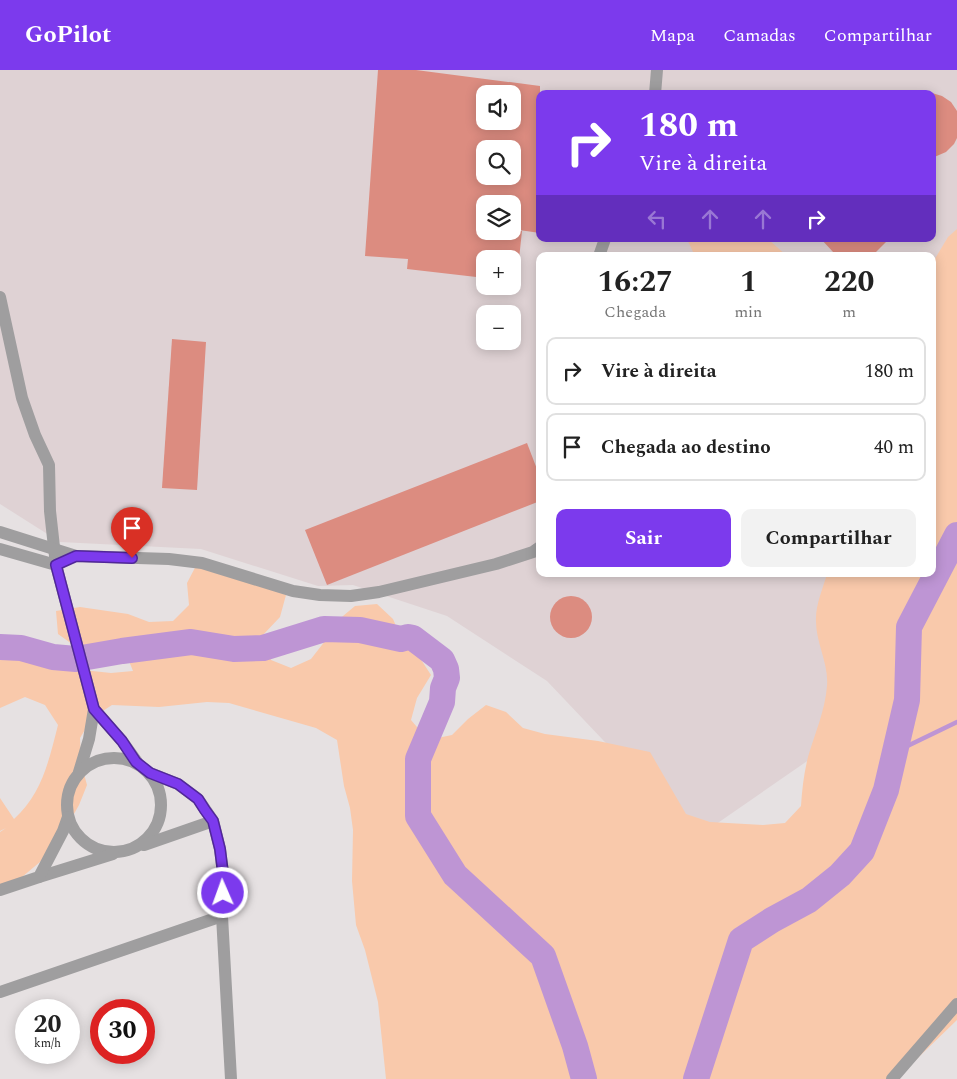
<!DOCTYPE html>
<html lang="pt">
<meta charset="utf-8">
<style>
:root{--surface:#fff;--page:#f2f2f2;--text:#222;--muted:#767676;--line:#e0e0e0;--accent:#7c3aed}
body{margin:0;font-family:Spectral,serif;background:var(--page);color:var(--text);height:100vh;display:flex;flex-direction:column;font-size:19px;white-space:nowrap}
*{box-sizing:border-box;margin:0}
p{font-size:16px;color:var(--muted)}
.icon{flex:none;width:28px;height:28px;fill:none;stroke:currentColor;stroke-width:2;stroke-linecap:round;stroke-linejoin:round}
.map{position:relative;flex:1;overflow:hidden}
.panel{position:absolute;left:536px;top:182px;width:400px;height:325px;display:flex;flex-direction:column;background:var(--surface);border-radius:10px;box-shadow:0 2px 12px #0003}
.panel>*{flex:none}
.banner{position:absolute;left:536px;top:20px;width:400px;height:152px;border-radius:10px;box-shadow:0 2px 12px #0003;background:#7c3aed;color:#fff;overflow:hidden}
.controls{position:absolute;left:476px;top:15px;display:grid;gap:10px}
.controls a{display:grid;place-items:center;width:45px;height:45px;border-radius:10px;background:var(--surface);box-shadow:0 2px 12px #0003;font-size:25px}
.speed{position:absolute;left:15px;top:929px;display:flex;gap:10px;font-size:25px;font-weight:700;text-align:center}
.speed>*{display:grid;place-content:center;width:65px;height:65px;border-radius:50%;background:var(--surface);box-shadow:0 2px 12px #0003;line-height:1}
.speed small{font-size:12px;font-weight:400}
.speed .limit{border:8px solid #d22;background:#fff;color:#111}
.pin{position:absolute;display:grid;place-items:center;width:42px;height:42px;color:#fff;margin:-51px -21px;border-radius:50% 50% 50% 0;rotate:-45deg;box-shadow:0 0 5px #0007}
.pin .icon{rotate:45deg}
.me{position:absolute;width:55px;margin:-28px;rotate:358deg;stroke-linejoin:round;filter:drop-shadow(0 0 4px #0008)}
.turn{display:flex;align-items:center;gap:18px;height:105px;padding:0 20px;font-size:22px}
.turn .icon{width:65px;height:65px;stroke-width:2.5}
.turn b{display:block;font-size:35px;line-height:42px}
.lanes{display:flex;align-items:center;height:48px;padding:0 20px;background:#0003;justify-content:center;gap:25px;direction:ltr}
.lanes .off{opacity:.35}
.eta{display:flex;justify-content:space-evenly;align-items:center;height:85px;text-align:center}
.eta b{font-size:30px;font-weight:700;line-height:35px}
.button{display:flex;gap:10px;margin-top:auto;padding:10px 20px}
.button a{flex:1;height:58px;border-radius:10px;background:var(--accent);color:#fff;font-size:20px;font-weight:700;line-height:58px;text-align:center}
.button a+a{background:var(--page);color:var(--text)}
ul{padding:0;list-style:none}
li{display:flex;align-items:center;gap:15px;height:68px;margin:0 10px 8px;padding:0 10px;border:2px solid var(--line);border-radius:10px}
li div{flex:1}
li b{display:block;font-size:19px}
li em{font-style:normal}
header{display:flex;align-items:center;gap:30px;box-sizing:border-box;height:70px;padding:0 25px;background:var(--accent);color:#fff}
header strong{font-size:24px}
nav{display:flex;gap:28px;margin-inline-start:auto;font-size:18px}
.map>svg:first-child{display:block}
</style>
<header>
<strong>GoPilot</strong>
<nav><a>Mapa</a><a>Camadas</a><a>Compartilhar</a></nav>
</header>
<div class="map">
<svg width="957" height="1009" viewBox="0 0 957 1009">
<rect width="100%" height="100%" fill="#e6e1e2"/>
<!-- built -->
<path fill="#dfd2d4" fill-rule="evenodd" d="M0,0H957V167L933,219L932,186H540V504H855L865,651L696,768L547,611L447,546L353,515L318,516L201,479L60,472L0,434ZM485,24H512V51H485ZM540,24H932V169H540ZM485,79H512V106H485ZM485,134H512V161H485ZM485,189H512V216H485ZM485,244H512V271H485Z"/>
<!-- green -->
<g fill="#f9c9ab">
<path d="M957,159V950L896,1009H386L378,932L365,880L356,855L352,811L353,760L350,738L344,716L337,670L316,658L229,633L207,632L159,637L112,635L92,648L80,668L81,693L87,715L79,735L56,776L40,792L22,807L0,815V762L6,758L0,761V728L14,749C42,724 49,690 58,655L45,635L25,627L0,638V580L45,590L65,598L111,603L133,601L125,581L79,579L58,564L56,541L80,537L128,544L149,552L173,551L189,535L187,513L198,492L286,525L280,547L262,566L271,590L291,598L311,589L325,571L337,551L355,536L377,534L393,549L402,570L418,585L431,605L417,628L411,650L428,670L452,665L468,649L486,635L506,642L523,658L545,664L598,671L650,682L686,744L710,752L763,755L785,753L801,736C802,719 804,703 808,687C815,663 825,641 827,616C829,593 815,572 816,548C816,534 823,518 827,504H932L933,192L948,167Z"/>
<path d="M687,169H768L787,186H692L694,184Z"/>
</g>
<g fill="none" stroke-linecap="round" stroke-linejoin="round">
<!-- stream -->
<path stroke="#be95d4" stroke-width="4.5" d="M895,682L957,652"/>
<!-- river -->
<g stroke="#be95d4" stroke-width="26">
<path d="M0,577L21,578L53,587L76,589L122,581L191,572L234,579L263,578L324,559L360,560L401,569L408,567L413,568L442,590L446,599L447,608L443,618L442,632L418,689V746L455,805L543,886L575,976L584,1009"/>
<path d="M696,1009L741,870L772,850L809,830L840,805L862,781L886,720L907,630L909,557L957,465"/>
</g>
</g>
<!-- building -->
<g fill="#dc8c80" fill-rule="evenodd">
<path d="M378,0H416L540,16V163L512,159V134H485V161H522L519,189H485V208L407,199L408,189L365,186ZM485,24H512V51H485ZM485,79H512V106H485Z"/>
<path d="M932,23L942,26L951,32L957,41V68L954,74L946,82L932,88Z"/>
<path d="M821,169H889L874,184L869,186H840L834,183Z"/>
<path d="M172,269L206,272L197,420L162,418Z"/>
<path d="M527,373L540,407V431L327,515L305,460Z"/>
<circle cx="571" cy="547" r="21"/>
</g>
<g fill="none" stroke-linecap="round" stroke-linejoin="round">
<!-- minor -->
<g stroke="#9f9e9f" stroke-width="12">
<path d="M655,24L657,0"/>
<path d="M599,186L605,169"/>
<path d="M0,227L22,328L35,365L49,395L50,441L56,495L94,639L89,669L79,702"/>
<path d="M0,462L76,486L169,489L202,493L293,521L320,525L351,526L379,522L496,494L533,482L540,477"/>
<path d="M0,479L56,495L62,492"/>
<path d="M94,639L122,671L137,692"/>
<circle cx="114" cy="735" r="47"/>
<path d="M150,703L178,714L198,729L213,751L220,779L223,803L222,846L231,1009"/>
<path d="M144,775L213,751"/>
<path d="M39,807L113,784"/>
<path d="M0,820L39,807L63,761L68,747"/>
<path d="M0,922L222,846"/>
<path d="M892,1009L957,934"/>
</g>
</g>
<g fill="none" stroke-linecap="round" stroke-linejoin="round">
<!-- route casing -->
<g stroke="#51269a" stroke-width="12">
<path id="route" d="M132,488L76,486L56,495L94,639L122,671L136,692L150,703L178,714L198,729L205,740L213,751L220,779L223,803V823"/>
</g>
<!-- route -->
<use href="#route" stroke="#7c3aed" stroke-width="9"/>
</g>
</svg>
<div class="controls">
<a><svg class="icon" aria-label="sound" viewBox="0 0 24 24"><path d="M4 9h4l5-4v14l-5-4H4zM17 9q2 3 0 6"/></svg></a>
<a><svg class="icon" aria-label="search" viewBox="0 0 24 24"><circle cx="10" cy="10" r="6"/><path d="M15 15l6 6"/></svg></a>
<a><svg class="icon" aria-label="layers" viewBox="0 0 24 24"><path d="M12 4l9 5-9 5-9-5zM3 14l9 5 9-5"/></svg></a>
<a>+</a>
<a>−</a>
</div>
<div class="speed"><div>20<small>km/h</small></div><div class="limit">30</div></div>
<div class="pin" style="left:132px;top:488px;background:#d93025"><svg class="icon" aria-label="arrive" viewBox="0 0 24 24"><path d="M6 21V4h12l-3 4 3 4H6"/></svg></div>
<svg class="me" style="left:223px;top:823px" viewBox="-20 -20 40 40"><circle r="17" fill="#7c3aed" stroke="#fff" stroke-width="3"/><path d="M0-11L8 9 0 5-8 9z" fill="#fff"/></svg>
<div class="banner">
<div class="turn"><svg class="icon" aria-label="right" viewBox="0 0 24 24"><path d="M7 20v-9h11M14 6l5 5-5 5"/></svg><div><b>180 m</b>Vire à direita</div></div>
<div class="lanes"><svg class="icon off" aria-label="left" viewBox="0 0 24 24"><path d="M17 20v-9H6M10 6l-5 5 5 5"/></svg><svg class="icon off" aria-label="ahead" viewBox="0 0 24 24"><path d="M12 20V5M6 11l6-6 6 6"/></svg><svg class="icon off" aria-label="ahead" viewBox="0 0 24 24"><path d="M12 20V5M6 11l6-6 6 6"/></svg><svg class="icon" aria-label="right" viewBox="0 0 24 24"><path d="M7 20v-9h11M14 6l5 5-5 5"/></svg></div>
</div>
<section class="panel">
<div class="eta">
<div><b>16:27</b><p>Chegada</p></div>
<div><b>1</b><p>min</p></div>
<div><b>220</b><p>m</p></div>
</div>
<ul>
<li><svg class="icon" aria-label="right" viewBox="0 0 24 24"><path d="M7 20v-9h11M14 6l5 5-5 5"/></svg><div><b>Vire à direita</b></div><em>180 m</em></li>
<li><svg class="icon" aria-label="arrive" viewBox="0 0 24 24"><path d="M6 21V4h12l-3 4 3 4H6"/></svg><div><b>Chegada ao destino</b></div><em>40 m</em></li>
</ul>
<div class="button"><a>Sair</a><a>Compartilhar</a></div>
</section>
</div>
